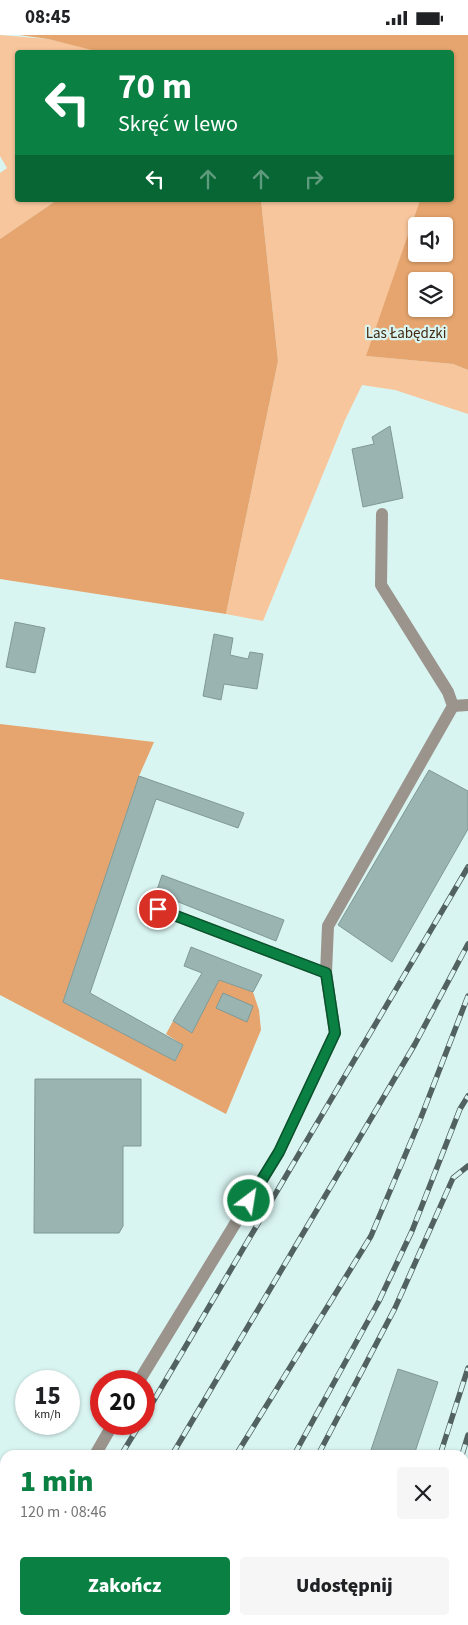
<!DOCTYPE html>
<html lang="pl">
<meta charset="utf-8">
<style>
:root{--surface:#fff;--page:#f6f6f6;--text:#202124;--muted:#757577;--accent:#0b8043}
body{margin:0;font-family:"Source Sans 3",sans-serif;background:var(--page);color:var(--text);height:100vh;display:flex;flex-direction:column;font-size:19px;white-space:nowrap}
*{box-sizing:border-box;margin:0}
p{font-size:16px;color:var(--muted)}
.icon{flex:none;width:28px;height:28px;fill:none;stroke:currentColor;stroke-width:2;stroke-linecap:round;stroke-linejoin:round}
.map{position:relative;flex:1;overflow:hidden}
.drawer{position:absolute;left:0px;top:1415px;width:469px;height:175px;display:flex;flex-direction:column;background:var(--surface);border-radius:15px 15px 0 0;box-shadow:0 1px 4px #0004}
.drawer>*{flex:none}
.top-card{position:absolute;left:15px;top:15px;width:439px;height:152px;border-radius:5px;box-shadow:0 1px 4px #0004;background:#0b8043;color:#fff;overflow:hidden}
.buttons{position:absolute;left:408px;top:182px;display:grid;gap:10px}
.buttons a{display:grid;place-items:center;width:45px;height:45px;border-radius:5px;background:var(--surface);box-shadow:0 1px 4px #0004;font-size:25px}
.speed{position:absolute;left:15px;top:1335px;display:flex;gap:10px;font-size:25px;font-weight:700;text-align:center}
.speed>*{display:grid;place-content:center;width:65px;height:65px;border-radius:50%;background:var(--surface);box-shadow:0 1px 4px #0004;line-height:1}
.speed small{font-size:12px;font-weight:400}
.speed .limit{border:8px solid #d22;background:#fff;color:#111}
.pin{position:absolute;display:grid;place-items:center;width:42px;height:42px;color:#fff;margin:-21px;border:2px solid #fff;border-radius:50%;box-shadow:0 1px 5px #0007}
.me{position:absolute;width:55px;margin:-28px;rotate:31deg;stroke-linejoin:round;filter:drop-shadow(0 0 4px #0008)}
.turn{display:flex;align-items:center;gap:18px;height:105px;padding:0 20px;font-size:22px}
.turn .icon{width:65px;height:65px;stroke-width:2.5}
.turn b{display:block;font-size:35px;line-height:42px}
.lanes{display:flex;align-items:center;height:48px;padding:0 20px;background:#0003;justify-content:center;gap:25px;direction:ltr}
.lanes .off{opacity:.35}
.round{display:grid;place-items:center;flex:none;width:52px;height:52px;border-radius:5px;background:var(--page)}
.headline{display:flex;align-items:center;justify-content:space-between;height:85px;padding:0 20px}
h1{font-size:30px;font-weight:800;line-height:38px;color:var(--accent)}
.cta{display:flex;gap:10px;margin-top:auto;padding:10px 20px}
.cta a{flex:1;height:58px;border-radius:5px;background:var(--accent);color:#fff;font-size:20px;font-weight:800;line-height:58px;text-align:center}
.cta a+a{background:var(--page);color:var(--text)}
.status{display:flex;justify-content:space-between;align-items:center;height:35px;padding:0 25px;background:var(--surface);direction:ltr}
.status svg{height:14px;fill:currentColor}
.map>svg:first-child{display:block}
</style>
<div class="status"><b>08:45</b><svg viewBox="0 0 49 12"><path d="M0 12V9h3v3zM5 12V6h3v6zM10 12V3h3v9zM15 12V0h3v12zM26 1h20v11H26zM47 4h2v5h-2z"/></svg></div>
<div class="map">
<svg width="468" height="1590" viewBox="0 0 468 1590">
<rect width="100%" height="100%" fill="#d9f5f2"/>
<!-- green -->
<g fill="#f8c69c">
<path d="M0,0L48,4L104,17L18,18V165H57L0,204V138L7,133L0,121Z"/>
<path d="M261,165H420L367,321L453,329L468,335V379L395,355L362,350L345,385L263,586L226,579L278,326Z"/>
</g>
<!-- forest -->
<g fill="#e6a56e" fill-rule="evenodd">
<path d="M19,0H468V335L453,329L366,321L420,165H451V18H104L48,4ZM416,191H444V219H416ZM416,246H444V274H416Z"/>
<path d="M57,165H261L278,326L226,579L0,544V204Z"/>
<path d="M0,689L154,707L139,741L63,967L175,1026L183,1010L166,999L173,986L192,998L219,945L253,957L259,975L261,995L226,1079L0,960Z"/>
</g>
<!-- building -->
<g fill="#9ab4b1" stroke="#7f9996">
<path d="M390,391L403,463L363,472L352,414L374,409L372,402Z"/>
<path d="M15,587L45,593L35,638L6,632Z"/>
<path d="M214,599L233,603L230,620L248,624L250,617L263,619L257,654L224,649L221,665L203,661Z"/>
<path d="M429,735L468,756V794L392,927L338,890Z"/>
<path d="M139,741L244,778L238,793L156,764L90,958L183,1010L175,1026L63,967Z"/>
<path d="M162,840L284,885L276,906L156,858Z"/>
<path d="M191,912L262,940L253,957L219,945L192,998L173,986L202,938L184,931Z"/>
<path d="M223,958L253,971L247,987L216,973Z"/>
<path d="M35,1044H141V1111H123V1191L119,1198H34Z"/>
<path d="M398,1334L438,1347L414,1420H377L370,1418Z"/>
</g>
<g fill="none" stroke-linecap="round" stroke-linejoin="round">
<!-- minor -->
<g stroke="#9b948d" stroke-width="12">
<path d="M453,671L468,670"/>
<path d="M158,874L326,938"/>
<path d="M139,1346L279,1117L335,998L326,938L328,891L453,671L448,657L381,550L382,479"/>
<path d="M95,1420L113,1389"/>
<path d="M0,1581L5,1572"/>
<path d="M326,1585L336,1590"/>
<path d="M293,1590L303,1585"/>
</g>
<!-- rail casing -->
<g stroke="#526261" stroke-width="5.5">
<g id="rail">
<path d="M144,1382L468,832"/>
<path d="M121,1420L140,1389"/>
<path d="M172,1420L415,1009L468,909"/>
<path d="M236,1420L371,1201L420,1085L468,961"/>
<path d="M294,1420L379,1266L412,1196L460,1074L468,1061"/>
<path d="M318,1420L395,1273L453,1143L468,1131"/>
<path d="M440,1420L468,1333"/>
<path d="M462,1420L468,1400"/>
<path d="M464,1503L468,1489"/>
<path d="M71,1590L74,1585"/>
<path d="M189,1590L193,1585"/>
<path d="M213,1590L217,1585"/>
<path d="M384,1590L386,1585"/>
<path d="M407,1590L408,1585"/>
<path d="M438,1590L440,1585"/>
</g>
</g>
<!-- rail -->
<use href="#rail" stroke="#d9f5f2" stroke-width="4" stroke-dasharray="11" stroke-linecap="butt"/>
</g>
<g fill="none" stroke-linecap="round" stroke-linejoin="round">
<!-- route casing -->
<g stroke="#07532c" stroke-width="12">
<path id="route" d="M158,874L326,938L335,998L279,1117L249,1166"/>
</g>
<!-- route -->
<use href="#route" stroke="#0b8043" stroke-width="9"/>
</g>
<g text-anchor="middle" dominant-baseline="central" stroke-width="4.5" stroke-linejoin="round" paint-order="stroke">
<!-- park labels -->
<g font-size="15" fill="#442a12" stroke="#d9f5f2">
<text x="406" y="298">Las Łabędzki</text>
</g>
</g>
</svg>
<div class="buttons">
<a><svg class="icon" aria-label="sound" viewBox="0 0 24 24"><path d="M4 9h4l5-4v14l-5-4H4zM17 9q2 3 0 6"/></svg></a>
<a><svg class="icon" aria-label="layers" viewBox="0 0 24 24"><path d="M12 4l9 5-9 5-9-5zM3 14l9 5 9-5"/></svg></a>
</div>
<div class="speed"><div>15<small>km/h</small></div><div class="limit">20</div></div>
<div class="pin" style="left:158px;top:874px;background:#d93025"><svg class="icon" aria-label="arrive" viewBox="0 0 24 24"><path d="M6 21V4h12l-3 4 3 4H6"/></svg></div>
<svg class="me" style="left:249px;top:1166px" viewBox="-20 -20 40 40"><circle r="17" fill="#0b8043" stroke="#fff" stroke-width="3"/><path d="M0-11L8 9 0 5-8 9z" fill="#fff"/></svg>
<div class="top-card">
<div class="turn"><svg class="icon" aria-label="left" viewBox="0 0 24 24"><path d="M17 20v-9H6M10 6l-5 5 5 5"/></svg><div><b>70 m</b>Skręć w lewo</div></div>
<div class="lanes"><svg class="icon" aria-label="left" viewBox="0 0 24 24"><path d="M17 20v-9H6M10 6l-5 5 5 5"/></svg><svg class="icon off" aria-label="ahead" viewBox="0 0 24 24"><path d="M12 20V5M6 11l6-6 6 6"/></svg><svg class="icon off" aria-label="ahead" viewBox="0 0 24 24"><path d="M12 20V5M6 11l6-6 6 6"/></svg><svg class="icon off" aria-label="right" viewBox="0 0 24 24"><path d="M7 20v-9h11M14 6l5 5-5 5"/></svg></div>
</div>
<section class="drawer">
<div class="headline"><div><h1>1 min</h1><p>120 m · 08:46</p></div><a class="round"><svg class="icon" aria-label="close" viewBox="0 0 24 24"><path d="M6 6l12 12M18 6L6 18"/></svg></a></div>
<div class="cta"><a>Zakończ</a><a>Udostępnij</a></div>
</section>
</div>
